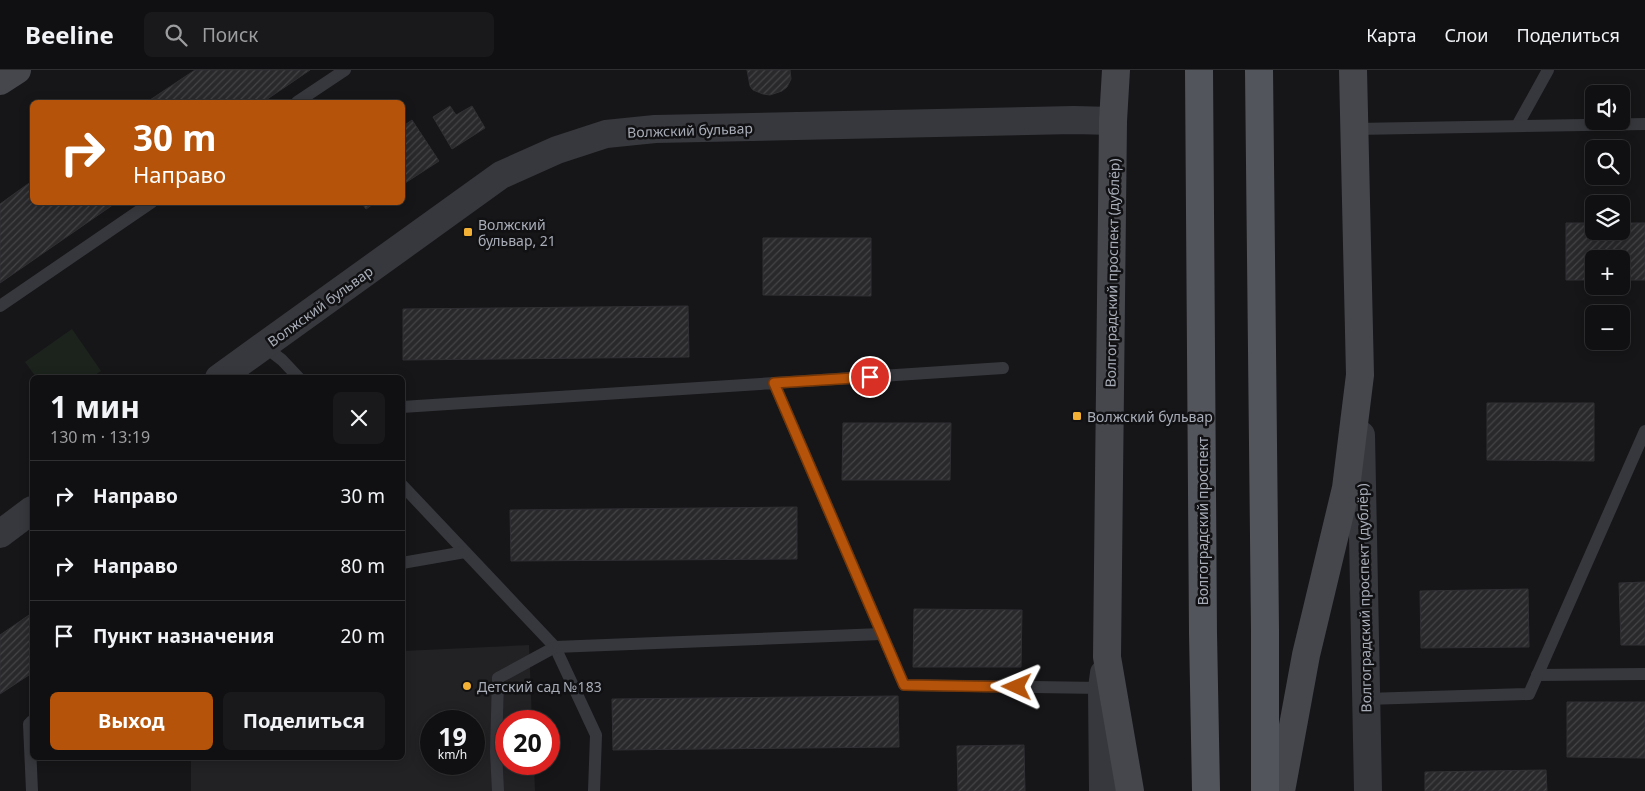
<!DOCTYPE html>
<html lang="ru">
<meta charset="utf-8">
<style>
:root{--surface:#101012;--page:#19191b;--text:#f1f3f6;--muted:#9c9d9f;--line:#303032;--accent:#b45309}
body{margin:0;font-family:"Noto Sans",sans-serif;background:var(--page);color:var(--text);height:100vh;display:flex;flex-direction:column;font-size:19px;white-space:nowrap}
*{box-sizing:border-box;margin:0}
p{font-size:16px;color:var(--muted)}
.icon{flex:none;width:28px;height:28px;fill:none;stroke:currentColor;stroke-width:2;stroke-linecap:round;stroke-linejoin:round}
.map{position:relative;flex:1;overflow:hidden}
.drawer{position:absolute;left:30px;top:305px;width:375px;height:385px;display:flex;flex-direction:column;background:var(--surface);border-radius:8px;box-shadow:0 2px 12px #0003,0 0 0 1px var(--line)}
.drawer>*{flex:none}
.hud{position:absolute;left:30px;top:30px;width:375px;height:105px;border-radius:8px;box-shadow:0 2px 12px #0003,0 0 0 1px var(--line);background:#b45309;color:#fff;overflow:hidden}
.buttons{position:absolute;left:1585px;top:15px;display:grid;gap:10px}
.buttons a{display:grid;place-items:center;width:45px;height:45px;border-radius:8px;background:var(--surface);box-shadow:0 2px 12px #0003,0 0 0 1px var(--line);font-size:25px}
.speed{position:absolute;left:420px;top:640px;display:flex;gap:10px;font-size:25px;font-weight:700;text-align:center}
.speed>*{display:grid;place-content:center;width:65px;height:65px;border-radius:50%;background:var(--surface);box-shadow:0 2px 12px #0003,0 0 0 1px var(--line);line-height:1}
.speed small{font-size:12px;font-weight:400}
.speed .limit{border:8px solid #d22;background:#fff;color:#111}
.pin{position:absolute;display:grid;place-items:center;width:42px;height:42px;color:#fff;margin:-21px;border:2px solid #fff;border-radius:50%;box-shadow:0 1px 5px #0007}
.me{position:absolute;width:55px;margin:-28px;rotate:271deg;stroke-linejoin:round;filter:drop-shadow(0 0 4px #0008)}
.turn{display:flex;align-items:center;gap:18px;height:105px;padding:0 20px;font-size:22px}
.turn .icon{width:65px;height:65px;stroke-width:2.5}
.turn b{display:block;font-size:35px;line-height:42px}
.round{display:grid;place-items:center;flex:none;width:52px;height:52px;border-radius:8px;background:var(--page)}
.head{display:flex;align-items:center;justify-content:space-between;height:85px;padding:0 20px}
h1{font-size:30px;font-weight:700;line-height:38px}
.primary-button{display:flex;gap:10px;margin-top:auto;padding:10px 20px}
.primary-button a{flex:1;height:58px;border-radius:8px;background:var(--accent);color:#fff;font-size:20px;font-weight:700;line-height:58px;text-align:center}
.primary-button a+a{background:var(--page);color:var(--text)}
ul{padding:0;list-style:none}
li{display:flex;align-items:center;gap:15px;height:70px;padding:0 20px;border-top:1px solid var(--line)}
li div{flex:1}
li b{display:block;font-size:19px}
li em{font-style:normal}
header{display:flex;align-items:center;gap:30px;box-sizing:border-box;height:70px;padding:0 25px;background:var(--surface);border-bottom:1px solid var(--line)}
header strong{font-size:24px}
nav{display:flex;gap:28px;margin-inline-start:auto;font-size:18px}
.search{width:350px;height:45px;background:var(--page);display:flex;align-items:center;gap:12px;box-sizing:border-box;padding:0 18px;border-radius:8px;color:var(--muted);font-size:19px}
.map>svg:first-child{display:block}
</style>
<header>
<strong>Beeline</strong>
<div class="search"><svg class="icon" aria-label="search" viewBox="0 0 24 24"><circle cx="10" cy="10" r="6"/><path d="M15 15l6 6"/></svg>Поиск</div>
<nav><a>Карта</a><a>Слои</a><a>Поделиться</a></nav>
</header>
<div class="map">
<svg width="1645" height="721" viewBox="0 0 1645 721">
<defs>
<pattern id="building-hatch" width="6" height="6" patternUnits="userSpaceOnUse" patternTransform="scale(1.25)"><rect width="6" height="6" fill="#29292c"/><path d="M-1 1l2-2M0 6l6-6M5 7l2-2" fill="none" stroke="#454548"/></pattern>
</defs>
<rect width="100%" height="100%" fill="#161618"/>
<!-- built -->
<path fill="#222225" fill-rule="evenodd" d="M529,575L532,651H506V694H534L535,721H191V688H402L403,581ZM431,651H474V694H431Z"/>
<!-- park -->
<path fill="#1c231d" d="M72,259L101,301L92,307H36L25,292Z"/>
<!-- building -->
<g fill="url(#building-hatch)" stroke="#303034">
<path d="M195,0H310L263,32H147Z"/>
<path d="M747,0H790L791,9L787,17L782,21L770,25L763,24L753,20L750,16Z"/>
<path d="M450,36L456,45L472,36L485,58L452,79L433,47Z"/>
<path d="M412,50L439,91L402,115V57Z"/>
<path d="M32,111V132H117L0,213V134Z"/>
<path d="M361,132H376L366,139Z"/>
<path d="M1566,153H1594V161H1621V153H1645V210H1621V189H1594V210H1566Z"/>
<path d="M763,168H871V226L763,225Z"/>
<path d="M688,236L689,287L403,290V239Z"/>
<path d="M1487,333H1594V391L1487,390Z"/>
<path d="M843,353H951L950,410H842Z"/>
<path d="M797,437V489L511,491L510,440Z"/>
<path d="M1645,512V575H1621L1619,513Z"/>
<path d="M1528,519L1529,577L1421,578L1420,521Z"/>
<path d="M914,539L1022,540L1021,597H913Z"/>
<path d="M32,543V603L0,624V565Z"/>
<path d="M898,626L899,677L613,680L612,629Z"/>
<path d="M1567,632H1645V688L1567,687Z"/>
<path d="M1024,675L1025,721H958L957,676Z"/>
<path d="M1546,700L1547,721H1425V702Z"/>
</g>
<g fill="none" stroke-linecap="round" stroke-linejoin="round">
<!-- service -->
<g stroke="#37383d" stroke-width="12">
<path d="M297,32L345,0"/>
<path d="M1517,56L1548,0"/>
<path d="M1355,59L1645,54"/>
<path d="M0,236L152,132"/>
<path d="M264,276L282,290L299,308"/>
<path d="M774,313L1003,298"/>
<path d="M402,337L774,313L904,615L1102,618"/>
<path d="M402,415L555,577L596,665L594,721"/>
<path d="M402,493L465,482"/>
<path d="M1537,605L1645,604"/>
<path d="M1366,629L1529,624L1645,361"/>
<path d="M32,721L29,654L32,651"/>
<path d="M498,721L496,682L498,608L555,577L881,564"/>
</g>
<!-- tertiary -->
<g stroke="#37383d" stroke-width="28">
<path d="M219,308L501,105L557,80L606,64L655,59L1074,50L1113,51"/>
<path d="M1361,365L1368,721"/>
<path d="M0,464L32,440"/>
<path d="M1103,721L1102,618L1104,603"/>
</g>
<!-- secondary -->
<g stroke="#45474d" stroke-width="28">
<path d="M1116,0L1113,51L1107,587L1130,721"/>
<path d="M0,11L17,0"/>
<path d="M1281,721L1306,585L1346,418L1360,305L1353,0"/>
</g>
<!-- primary -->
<g stroke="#53555c" stroke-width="28">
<path d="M1199,0L1203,563L1206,721"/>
<path d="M1259,0L1265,560V721"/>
</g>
</g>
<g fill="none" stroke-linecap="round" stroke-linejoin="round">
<!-- route casing -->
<g stroke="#753606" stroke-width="12">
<path id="route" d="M870,307L774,313L904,615L1017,617"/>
</g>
<!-- route -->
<use href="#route" stroke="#b45309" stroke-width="9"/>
</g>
<!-- markers -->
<g fill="#f2b134" stroke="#111113" stroke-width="2">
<rect x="463" y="157" width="10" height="10" rx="2.5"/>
<rect x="1072" y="341" width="10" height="10" rx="2.5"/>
<circle cx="467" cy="616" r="5"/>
</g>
<g text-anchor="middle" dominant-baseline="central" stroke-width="5" stroke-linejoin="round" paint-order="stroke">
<!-- street labels -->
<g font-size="14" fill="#a8adb8" stroke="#111113">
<text transform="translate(690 60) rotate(-2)">Волжский бульвар</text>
<text transform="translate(1112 203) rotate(-89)">Волгоградский проспект (дублёр)</text>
<text transform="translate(320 236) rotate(-36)">Волжский бульвар</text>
<text transform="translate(1202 451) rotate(-90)">Волгоградский проспект</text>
<text transform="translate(1364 528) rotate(-91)">Волгоградский проспект (дублёр)</text>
</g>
<!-- poi labels -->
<g font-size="14" fill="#a8adb8" stroke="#111113" text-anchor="start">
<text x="478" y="154">Волжский<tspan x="478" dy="16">бульвар, 21</tspan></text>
<text x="1087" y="346">Волжский бульвар</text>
<text x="477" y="616">Детский сад №183</text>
</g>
</g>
</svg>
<div class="buttons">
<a><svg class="icon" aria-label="sound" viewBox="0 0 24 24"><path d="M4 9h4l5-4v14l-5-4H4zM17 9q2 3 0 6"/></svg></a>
<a><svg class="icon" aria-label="search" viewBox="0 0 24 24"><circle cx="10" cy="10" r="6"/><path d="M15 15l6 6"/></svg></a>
<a><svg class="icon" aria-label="layers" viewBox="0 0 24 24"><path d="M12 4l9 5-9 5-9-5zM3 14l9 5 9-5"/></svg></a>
<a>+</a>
<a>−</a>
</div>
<div class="speed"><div>19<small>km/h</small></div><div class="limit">20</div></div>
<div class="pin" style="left:870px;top:307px;background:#d93025"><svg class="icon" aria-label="arrive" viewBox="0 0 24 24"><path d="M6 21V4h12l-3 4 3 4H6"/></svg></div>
<svg class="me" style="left:1017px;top:617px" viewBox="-20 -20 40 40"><path d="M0-17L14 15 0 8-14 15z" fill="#b45309" stroke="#fff" stroke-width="4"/></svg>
<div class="hud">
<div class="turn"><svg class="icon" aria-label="right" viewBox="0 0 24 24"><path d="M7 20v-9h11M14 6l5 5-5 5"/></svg><div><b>30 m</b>Направо</div></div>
</div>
<section class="drawer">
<div class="head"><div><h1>1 мин</h1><p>130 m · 13:19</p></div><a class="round"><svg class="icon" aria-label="close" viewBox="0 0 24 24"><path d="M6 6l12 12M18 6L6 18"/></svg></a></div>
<ul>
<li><svg class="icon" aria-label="right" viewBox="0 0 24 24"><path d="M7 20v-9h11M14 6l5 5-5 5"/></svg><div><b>Направо</b></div><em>30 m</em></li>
<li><svg class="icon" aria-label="right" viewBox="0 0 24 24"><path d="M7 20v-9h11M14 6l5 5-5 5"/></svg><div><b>Направо</b></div><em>80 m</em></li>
<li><svg class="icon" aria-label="arrive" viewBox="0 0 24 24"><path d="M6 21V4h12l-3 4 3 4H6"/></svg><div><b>Пункт назначения</b></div><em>20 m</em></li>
</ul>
<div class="primary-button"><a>Выход</a><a>Поделиться</a></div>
</section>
</div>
